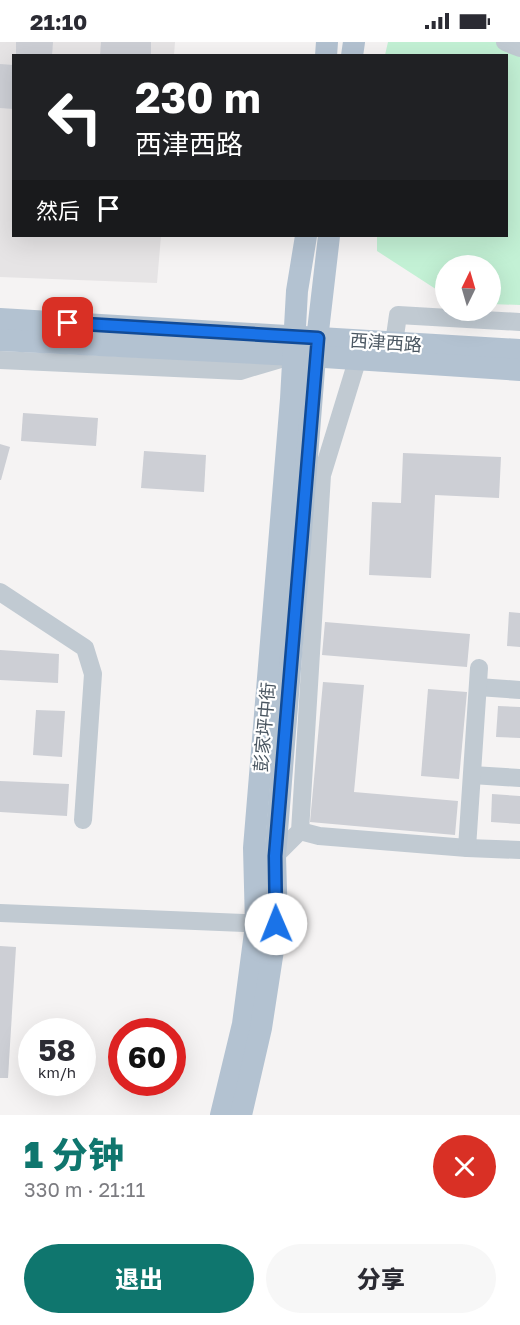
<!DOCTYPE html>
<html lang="zh">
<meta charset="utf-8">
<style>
:root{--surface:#fff;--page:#f7f7f7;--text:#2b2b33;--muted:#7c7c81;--accent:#0f766e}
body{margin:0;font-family:"Golos Text","Noto Sans SC",sans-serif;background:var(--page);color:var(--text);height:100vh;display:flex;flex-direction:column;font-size:22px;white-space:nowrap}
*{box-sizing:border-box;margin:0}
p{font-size:20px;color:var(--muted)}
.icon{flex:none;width:33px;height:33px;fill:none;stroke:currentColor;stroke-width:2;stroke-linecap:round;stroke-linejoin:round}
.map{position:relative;height:1073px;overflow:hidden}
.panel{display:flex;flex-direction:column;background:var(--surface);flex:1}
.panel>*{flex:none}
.guide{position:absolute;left:12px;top:12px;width:496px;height:183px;border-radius:0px;box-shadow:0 6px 24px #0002;background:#202124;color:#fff;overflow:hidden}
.needle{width:39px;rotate:5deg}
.tools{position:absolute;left:435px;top:213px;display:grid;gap:12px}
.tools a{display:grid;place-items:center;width:66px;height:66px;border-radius:50%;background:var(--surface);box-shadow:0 6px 24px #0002;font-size:30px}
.speed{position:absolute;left:18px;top:976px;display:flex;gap:12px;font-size:30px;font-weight:700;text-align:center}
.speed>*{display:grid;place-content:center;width:78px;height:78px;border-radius:50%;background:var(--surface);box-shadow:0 6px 24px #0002;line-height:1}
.speed small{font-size:15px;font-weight:400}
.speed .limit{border:9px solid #d22;background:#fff;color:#111}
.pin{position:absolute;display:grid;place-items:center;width:51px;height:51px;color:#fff;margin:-26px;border-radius:12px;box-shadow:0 3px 9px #0006}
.me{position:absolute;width:66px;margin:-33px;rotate:359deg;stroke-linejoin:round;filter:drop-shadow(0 0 4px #0008)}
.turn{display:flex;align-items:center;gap:21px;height:126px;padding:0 24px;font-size:27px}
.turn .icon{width:78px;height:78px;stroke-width:2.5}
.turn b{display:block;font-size:42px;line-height:51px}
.then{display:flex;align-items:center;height:57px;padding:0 24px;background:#0003;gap:12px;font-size:22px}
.round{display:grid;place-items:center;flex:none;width:63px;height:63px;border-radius:32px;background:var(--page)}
.overview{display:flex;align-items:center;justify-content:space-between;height:102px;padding:0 24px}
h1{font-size:36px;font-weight:800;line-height:45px;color:var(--accent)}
.action{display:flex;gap:12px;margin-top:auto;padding:12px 24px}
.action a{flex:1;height:69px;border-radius:36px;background:var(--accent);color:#fff;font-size:24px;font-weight:800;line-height:69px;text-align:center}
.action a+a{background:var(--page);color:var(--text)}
.status{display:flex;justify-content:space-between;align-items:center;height:42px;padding:0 30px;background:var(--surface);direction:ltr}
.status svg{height:16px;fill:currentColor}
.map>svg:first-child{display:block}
</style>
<div class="status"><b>21:10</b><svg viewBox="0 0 49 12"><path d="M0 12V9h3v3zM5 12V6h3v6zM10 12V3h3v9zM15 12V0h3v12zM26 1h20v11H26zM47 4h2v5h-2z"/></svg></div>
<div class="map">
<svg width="520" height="1073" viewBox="0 0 520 1073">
<rect width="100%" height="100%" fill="#f5f3f3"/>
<!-- education -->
<path fill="#e6e4e5" d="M0,0H175L174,13L14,14V194H161L157,241L0,235Z"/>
<!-- green -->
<path fill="#c3f1d5" d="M388,0H520V263L491,262L490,224H446L445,253L377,209V194H507V14L385,13Z"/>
<!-- building -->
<g fill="#cdcfd5">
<path d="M16,0H53L52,14H16Z"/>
<path d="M101,0H151V14H100Z"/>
<path d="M0,22L14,23V67L0,66Z"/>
<path d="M23,371L98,376L96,404L21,399Z"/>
<path d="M0,402L10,405L1,438H0Z"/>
<path d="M144,409L206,413L204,450L141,446Z"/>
<path d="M403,411L501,415L499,456L435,453L431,536L369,533L372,460L401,461Z"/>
<path d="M509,570L520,571V605L507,604Z"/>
<path d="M325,580L470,592L467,625L322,613Z"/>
<path d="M0,608L59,612L58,641L0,638Z"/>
<path d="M323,640L364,643L354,750L458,759L455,793L310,780Z"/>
<path d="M428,647L467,650L459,737L421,734Z"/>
<path d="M498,664L520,665V696L496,695Z"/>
<path d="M36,668L65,669L62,715L33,713Z"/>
<path d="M0,739L69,742L67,774L0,770Z"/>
<path d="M492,752L520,754V782L491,780Z"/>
<path d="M0,904L16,905L8,1036H0Z"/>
</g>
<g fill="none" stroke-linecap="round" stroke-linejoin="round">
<!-- minor -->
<g stroke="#c1cad2" stroke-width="18">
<path d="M505,0L520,6"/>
<path d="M394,301L398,273L520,280"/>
<path d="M0,318L240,329L287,315"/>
<path d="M0,550L85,606L93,632L83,778"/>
<path d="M478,645L520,648"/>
<path d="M472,733L520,736"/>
<path d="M300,789L319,794L467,806L520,808"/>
<path d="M467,806L479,626"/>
<path d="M275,814L300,789L322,433L357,319L359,306"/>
<path d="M0,871L268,882"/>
</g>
<!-- major -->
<g stroke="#b3c2d1" stroke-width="22">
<path d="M326,14L327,0"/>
<path d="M352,14L354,0"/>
<path d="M0,277L520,308"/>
<path d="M0,298L294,313L520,328"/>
<path d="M221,1073L243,982L256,883L254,806L291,357L297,249L306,194"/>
<path d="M241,1073L261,986L277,882L275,814L315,315L329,194"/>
</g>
</g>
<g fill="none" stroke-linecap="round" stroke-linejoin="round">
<!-- route casing -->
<g stroke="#114b97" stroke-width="15">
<path id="route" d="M68,281L318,296L275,814L276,882"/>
</g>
<!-- route -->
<use href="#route" stroke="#1a73e8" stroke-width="10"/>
</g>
<g text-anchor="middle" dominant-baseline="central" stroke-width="4.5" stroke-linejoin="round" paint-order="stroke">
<!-- street labels -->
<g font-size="18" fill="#4a5661" stroke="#fff">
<text transform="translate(386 300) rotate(4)">西津西路</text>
<text transform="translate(264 685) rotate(-85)">彭家坪中街</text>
</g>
</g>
</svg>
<div class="tools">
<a><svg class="needle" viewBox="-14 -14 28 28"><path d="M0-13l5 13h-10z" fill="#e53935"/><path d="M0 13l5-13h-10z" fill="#7c7c81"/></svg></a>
</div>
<div class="speed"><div>58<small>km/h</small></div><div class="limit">60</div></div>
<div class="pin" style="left:68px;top:281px;background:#d93025"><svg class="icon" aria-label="arrive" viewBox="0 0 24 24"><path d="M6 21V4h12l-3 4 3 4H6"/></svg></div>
<svg class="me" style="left:276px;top:882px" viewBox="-20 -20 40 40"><circle r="19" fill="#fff"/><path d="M0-13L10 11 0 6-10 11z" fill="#1a73e8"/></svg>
<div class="guide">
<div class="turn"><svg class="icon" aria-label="left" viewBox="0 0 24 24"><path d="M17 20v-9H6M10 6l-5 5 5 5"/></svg><div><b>230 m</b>西津西路</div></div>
<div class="then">然后<svg class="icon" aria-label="arrive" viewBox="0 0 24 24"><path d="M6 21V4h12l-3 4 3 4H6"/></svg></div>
</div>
</div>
<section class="panel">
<div class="overview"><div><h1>1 分钟</h1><p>330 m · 21:11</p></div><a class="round" style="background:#d93025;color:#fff"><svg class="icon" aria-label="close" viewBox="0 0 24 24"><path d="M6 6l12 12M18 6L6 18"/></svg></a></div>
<div class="action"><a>退出</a><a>分享</a></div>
</section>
